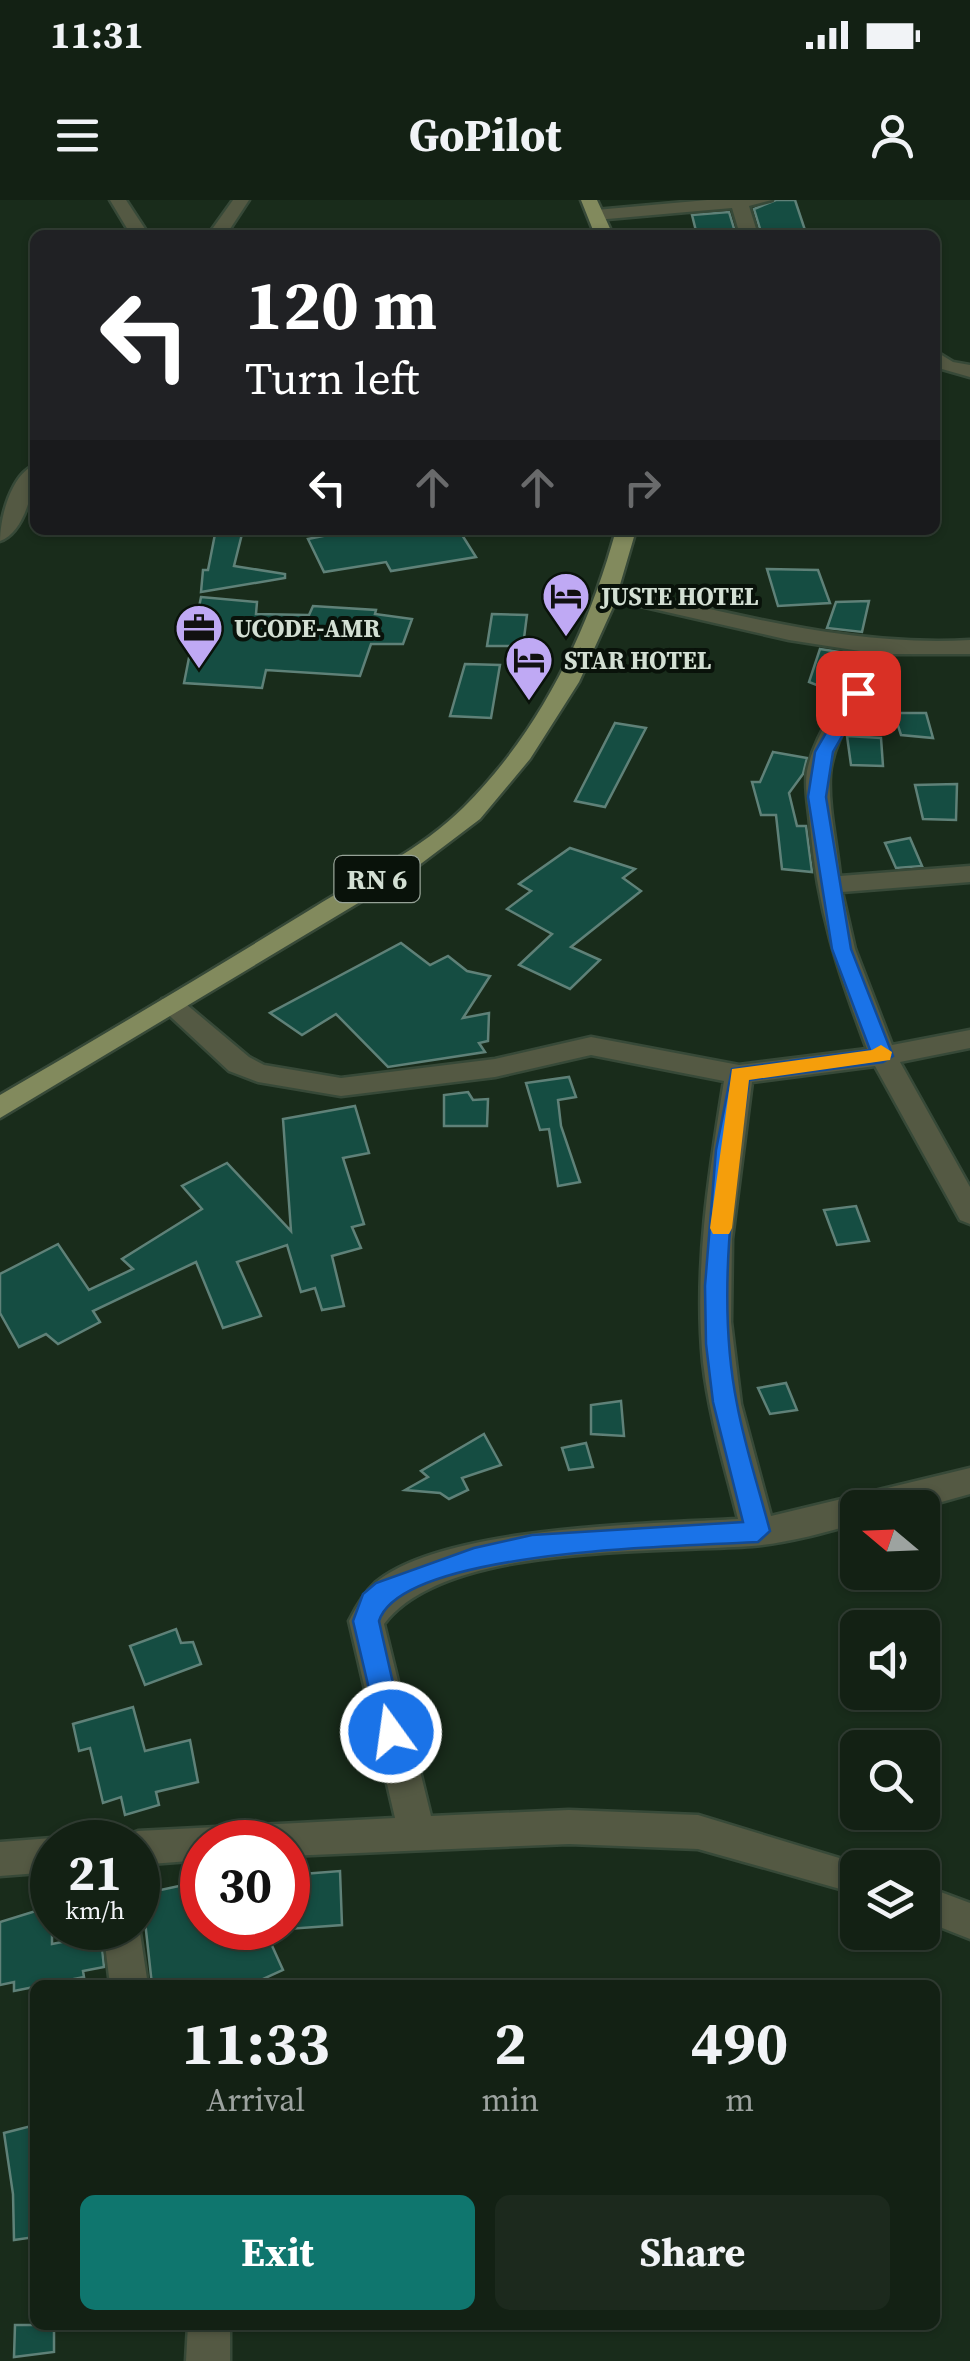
<!DOCTYPE html>
<style>
:root{--surface:#132114;--page:#1c291d;--text:#f1f3f6;--muted:#9da3a0;--line:#323e34;--accent:#0f766e}
body{margin:0;font-family:"Source Serif 4",serif;background:var(--page);color:var(--text);height:100vh;display:flex;flex-direction:column;font-size:38px;white-space:nowrap}
*{box-sizing:border-box;margin:0}
p{font-size:32px;color:var(--muted)}
.icon{flex:none;width:55px;height:55px;fill:none;stroke:currentColor;stroke-width:2;stroke-linecap:round;stroke-linejoin:round}
.map{position:relative;flex:1;overflow:hidden}
.panel{position:absolute;left:30px;top:1780px;width:910px;height:350px;display:flex;flex-direction:column;background:var(--surface);border-radius:15px;box-shadow:0 2px 8px #0004,0 0 0 2px var(--line)}
.panel>*{flex:none}
.guide{position:absolute;left:30px;top:30px;width:910px;height:305px;border-radius:15px;box-shadow:0 2px 8px #0004,0 0 0 2px var(--line);background:#202124;color:#fff;overflow:hidden}
.needle{width:65px;rotate:289deg}
.buttons{position:absolute;left:840px;top:1290px;display:grid;gap:20px}
.buttons a{display:grid;place-items:center;width:100px;height:100px;border-radius:15px;background:var(--surface);box-shadow:0 2px 8px #0004,0 0 0 2px var(--line);font-size:50px}
.speed{position:absolute;left:30px;top:1620px;display:flex;gap:20px;font-size:50px;font-weight:700;text-align:center}
.speed>*{display:grid;place-content:center;width:130px;height:130px;border-radius:50%;background:var(--surface);box-shadow:0 2px 8px #0004,0 0 0 2px var(--line);line-height:1}
.speed small{font-size:25px;font-weight:400}
.speed .limit{border:15px solid #d22;background:#fff;color:#111}
.pin{position:absolute;display:grid;place-items:center;width:85px;height:85px;color:#fff;margin:-42px;border-radius:20px;box-shadow:0 5px 15px #0006}
.me{position:absolute;width:110px;margin:-55px;rotate:346deg;stroke-linejoin:round;filter:drop-shadow(0 0 8px #0008)}
.turn{display:flex;align-items:center;gap:35px;height:210px;padding:0 50px;font-size:45px}
.turn .icon{width:130px;height:130px;stroke-width:2.5}
.turn b{display:block;font-size:70px;line-height:85px}
.lanes{display:flex;align-items:center;height:95px;padding:0 50px;background:#0003;justify-content:center;gap:50px;direction:ltr}
.lanes .off{opacity:.35}
.eta{display:flex;justify-content:space-evenly;align-items:center;height:170px;text-align:center}
.eta b{font-size:60px;font-weight:700;line-height:70px}
.button{display:flex;gap:20px;margin-top:auto;padding:20px 50px}
.button a{flex:1;height:115px;border-radius:15px;background:var(--accent);color:#fff;font-size:40px;font-weight:700;line-height:115px;text-align:center}
.button a+a{background:var(--page);color:var(--text)}
.status{display:flex;justify-content:space-between;align-items:center;height:70px;padding:0 50px;background:var(--surface);direction:ltr}
.status svg{height:28px;fill:currentColor}
header{display:flex;justify-content:space-between;align-items:center;height:130px;padding:0 50px;background:var(--surface);font-size:45px;font-weight:700}
.map>svg:first-child{display:block}
</style>
<div class="status"><b>11:31</b><svg viewBox="0 0 49 12"><path d="M0 12V9h3v3zM5 12V6h3v6zM10 12V3h3v9zM15 12V0h3v12zM26 1h20v11H26zM47 4h2v5h-2z"/></svg></div>
<header><svg class="icon" aria-label="menu" viewBox="0 0 24 24"><path d="M4 6h16M4 12h16M4 18h16"/></svg>GoPilot<svg class="icon" aria-label="person" viewBox="0 0 24 24"><circle cx="12" cy="8" r="4"/><path d="M4 21q1-7 8-7t8 7"/></svg></header>
<div class="map">
<svg width="970" height="2161" viewBox="0 0 970 2161">
<rect width="100%" height="100%" fill="#192c1b"/>
<!-- building -->
<g fill="#154d42" stroke="#5f8178" stroke-width="2.5">
<path d="M776,0H795L805,30L761,32L754,9Z"/>
<path d="M729,12L736,35H697L692,15Z"/>
<path d="M243,330L234,366L285,374V378L201,392L203,370H208L215,334Z"/>
<path d="M353,330H459L476,357L391,371L386,362L324,372L308,339Z"/>
<path d="M767,369L818,370L830,403L778,406Z"/>
<path d="M201,397L257,402L256,414L309,415L313,406L376,410L375,414L412,419L403,444H371L360,476L266,470L262,488L184,483Z"/>
<path d="M869,401L862,432L827,428L836,402Z"/>
<path d="M492,414L527,415L523,446H487Z"/>
<path d="M820,449L853,454V460H834L819,486L809,482Z"/>
<path d="M465,464L500,465L491,518L450,516Z"/>
<path d="M894,513H926L933,538L901,535Z"/>
<path d="M615,523L646,528L605,607L575,601Z"/>
<path d="M847,536L881,538L883,566L851,565Z"/>
<path d="M773,552L807,558L803,574L789,593L797,626H806L812,672L782,669L776,615H761L752,582H760Z"/>
<path d="M957,584L956,620L923,619L915,585Z"/>
<path d="M910,638L922,666L896,668L885,643Z"/>
<path d="M570,648L635,669L623,678L641,691L571,747L600,760L570,789L519,765L552,734L507,709L531,691L519,684Z"/>
<path d="M401,743L430,765L448,756L467,771L490,776L463,818L489,813L488,841L479,843L485,852L388,867L336,814L302,835L270,813Z"/>
<path d="M569,877L576,897L558,900L561,926L580,982L558,986L549,929L540,930L526,883Z"/>
<path d="M468,892L473,900L488,899L487,926H444V895Z"/>
<path d="M355,906L369,953L343,958L364,1024L352,1027L361,1048L332,1056L344,1106L322,1110L315,1088L301,1092L287,1045L237,1062L261,1116L223,1128L196,1062L93,1111L100,1122L58,1144L46,1134L19,1147L0,1113V1074L58,1044L89,1090L133,1069L122,1059L202,1009L182,986L227,963L291,1031L283,919Z"/>
<path d="M856,1006L869,1041L837,1045L824,1010Z"/>
<path d="M786,1183L797,1210L770,1214L758,1188Z"/>
<path d="M621,1201L624,1236L591,1234V1205Z"/>
<path d="M484,1234L501,1265L462,1278L468,1290L449,1299L440,1293L405,1290L428,1277L421,1271Z"/>
<path d="M586,1243L593,1267L569,1270L562,1248Z"/>
<path d="M176,1429L181,1443L193,1442L201,1464L145,1485L130,1446Z"/>
<path d="M133,1507L145,1551L190,1540L198,1582L156,1592L159,1605L125,1615L121,1597L103,1603L90,1548L79,1551L73,1524Z"/>
<path d="M340,1671L342,1725L288,1729V1690L304,1688L303,1674Z"/>
<path d="M202,1681V1728H264L283,1770L250,1785H152L142,1694Z"/>
<path d="M52,1706V1744L93,1736V1728H100L104,1767L83,1771L84,1777L14,1791V1782L0,1785V1722Z"/>
<path d="M35,1925V2037L14,2040L13,1994L4,1933Z"/>
<path d="M15,2125H54V2152L14,2157Z"/>
</g>
<g fill="none" stroke-linecap="round" stroke-linejoin="round">
<!-- minor casing -->
<g stroke="#374938" stroke-width="5">
<g id="minor">
<path d="M110,0H126L149,35H131Z"/>
<path d="M233,0H249L226,35H208Z"/>
<path d="M707,0H772L749,6L758,35H740L732,8L596,20L588,15L596,10Z"/>
<path d="M935,151L953,162L970,165V177L935,167Z"/>
<path d="M35,265C35,288 24,333 0,341C0,318 11,274 35,265Z"/>
<path d="M609,386C729,412 846,447 970,440V454H881C871,495 833,532 830,575C828,607 837,644 840,676L970,666V682L842,692L855,749L892,845L970,830V848L900,862L970,987V1024L960,1020L875,866L752,882L732,1039L731,1122L741,1204L771,1316L970,1268V1294L920,1308H858V1323C823,1333 788,1343 752,1346C655,1353 445,1343 384,1424L431,1616L569,1610L698,1615L872,1668H858V1694L698,1649L569,1644L288,1656V1642H202V1660L138,1665V1642H122L125,1636L138,1631L395,1618L349,1421C355,1409 365,1392 375,1383C442,1326 650,1324 738,1319C725,1267 709,1216 703,1162C694,1068 709,973 724,881L591,855L495,877L341,896L258,882L229,871L158,805L162,799H180L249,857L264,865L341,878L495,859L591,837L739,865L867,849C837,769 818,711 810,625C809,609 804,587 807,571C816,528 849,494 860,451L789,440L601,397V387Z"/>
<path d="M52,1638L64,1642H52V1672L0,1676V1642Z"/>
<path d="M922,1685L970,1703V1739L922,1720Z"/>
<path d="M138,1720L148,1785H110L103,1728H138Z"/>
<path d="M188,2125H230V2161H186Z"/>
</g>
</g>
<!-- major casing -->
<g stroke="#374938" stroke-width="5">
<g id="major">
<path d="M581,0H597L613,35H595Z"/>
<path d="M616,330H636L614,405L579,482L530,559L480,619L410,672L0,918V895C105,834 209,772 313,708C364,676 421,650 464,607C540,531 588,432 616,330Z"/>
</g>
</g>
<!-- minor -->
<use href="#minor" fill="#545943" fill-rule="evenodd"/>
<!-- major -->
<use href="#major" fill="#828a5d" fill-rule="evenodd"/>
</g>
<!-- route -->
<path fill="#1a73e8" stroke="#114b97" stroke-width="2.5" d="M858,488L867,493L833,552L826,597L851,749L893,856L883,862L749,880C733,984 716,1099 737,1204C745,1247 759,1289 770,1331L758,1342C688,1346 402,1349 379,1421L404,1532L401,1540L391,1544L381,1540L353,1421L363,1394L376,1383L474,1348L532,1335L743,1322L713,1202L706,1144L705,1086L716,950L732,869L870,850L832,749L808,597L815,552L849,493Z"/>
<!-- slow -->
<path fill="#f59e0b" d="M881,845L892,852L890,860L749,880L732,1028L729,1034H713L710,1028L732,869L872,850Z"/>
<!-- icons -->
<defs>
<g id="hotel-pin" transform="scale(2.5)"><path d="M0 17L-7.5 6A9.5 9.5 0 1 1 7.5 6Z" fill="#bfa9f4" stroke="#09120a"/><path d="M-6-4.5h1.5V1H6V5H4.5V3h-9V5H-6ZM-4 0a1.8 1.8 0 1 1 3.6 0ZM.5 0V-2.5h3Q6-2.5 6 0Z" fill="#111"/></g>
<g id="office-pin" transform="scale(2.5)"><path d="M0 17L-7.5 6A9.5 9.5 0 1 1 7.5 6Z" fill="#bfa9f4" stroke="#09120a"/><path d="M-6-3h4V-5.5h4V-3h4V5H-6ZM-1-4.5V-3h2v-1.5ZM-6 0V1H6V0Z" fill="#111"/></g>
</defs>
<g fill-rule="evenodd">
<use href="#hotel-pin" x="566" y="396"/>
<use href="#office-pin" x="199" y="428"/>
<use href="#hotel-pin" x="529" y="460"/>
</g>
<g text-anchor="middle" dominant-baseline="central" stroke-width="8" stroke-linejoin="round" paint-order="stroke">
<!-- far-poi labels -->
<g font-size="25" font-weight="bold" fill="#d3dfd3" stroke="#09120a" text-anchor="start">
<text x="601" y="396">JUSTE HOTEL</text>
<text x="234" y="428">UCODE-AMR</text>
<text x="564" y="460">STAR HOTEL</text>
</g>
<!-- shield labels -->
<rect fill="#09120a" stroke="#96a297" stroke-width="2.5" x="334.5" y="656" width="85" height="46" rx="8"/>
<g font-size="28" font-weight="bold" fill="#d3dfd3">
<text x="377" y="679">RN 6</text>
</g>
</g>
</svg>
<div class="buttons">
<a><svg class="needle" viewBox="-14 -14 28 28"><path d="M0-13l5 13h-10z" fill="#e53935"/><path d="M0 13l5-13h-10z" fill="#9da3a0"/></svg></a>
<a><svg class="icon" aria-label="sound" viewBox="0 0 24 24"><path d="M4 9h4l5-4v14l-5-4H4zM17 9q2 3 0 6"/></svg></a>
<a><svg class="icon" aria-label="search" viewBox="0 0 24 24"><circle cx="10" cy="10" r="6"/><path d="M15 15l6 6"/></svg></a>
<a><svg class="icon" aria-label="layers" viewBox="0 0 24 24"><path d="M12 4l9 5-9 5-9-5zM3 14l9 5 9-5"/></svg></a>
</div>
<div class="speed"><div>21<small>km/h</small></div><div class="limit">30</div></div>
<div class="pin" style="left:858px;top:493px;background:#d93025"><svg class="icon" aria-label="arrive" viewBox="0 0 24 24"><path d="M6 21V4h12l-3 4 3 4H6"/></svg></div>
<svg class="me" style="left:391px;top:1532px" viewBox="-20 -20 40 40"><circle r="17" fill="#1a73e8" stroke="#fff" stroke-width="3"/><path d="M0-11L8 9 0 5-8 9z" fill="#fff"/></svg>
<div class="guide">
<div class="turn"><svg class="icon" aria-label="left" viewBox="0 0 24 24"><path d="M17 20v-9H6M10 6l-5 5 5 5"/></svg><div><b>120 m</b>Turn left</div></div>
<div class="lanes"><svg class="icon" aria-label="left" viewBox="0 0 24 24"><path d="M17 20v-9H6M10 6l-5 5 5 5"/></svg><svg class="icon off" aria-label="ahead" viewBox="0 0 24 24"><path d="M12 20V5M6 11l6-6 6 6"/></svg><svg class="icon off" aria-label="ahead" viewBox="0 0 24 24"><path d="M12 20V5M6 11l6-6 6 6"/></svg><svg class="icon off" aria-label="right" viewBox="0 0 24 24"><path d="M7 20v-9h11M14 6l5 5-5 5"/></svg></div>
</div>
<section class="panel">
<div class="eta">
<div><b>11:33</b><p>Arrival</p></div>
<div><b>2</b><p>min</p></div>
<div><b>490</b><p>m</p></div>
</div>
<div class="button"><a>Exit</a><a>Share</a></div>
</section>
</div>
